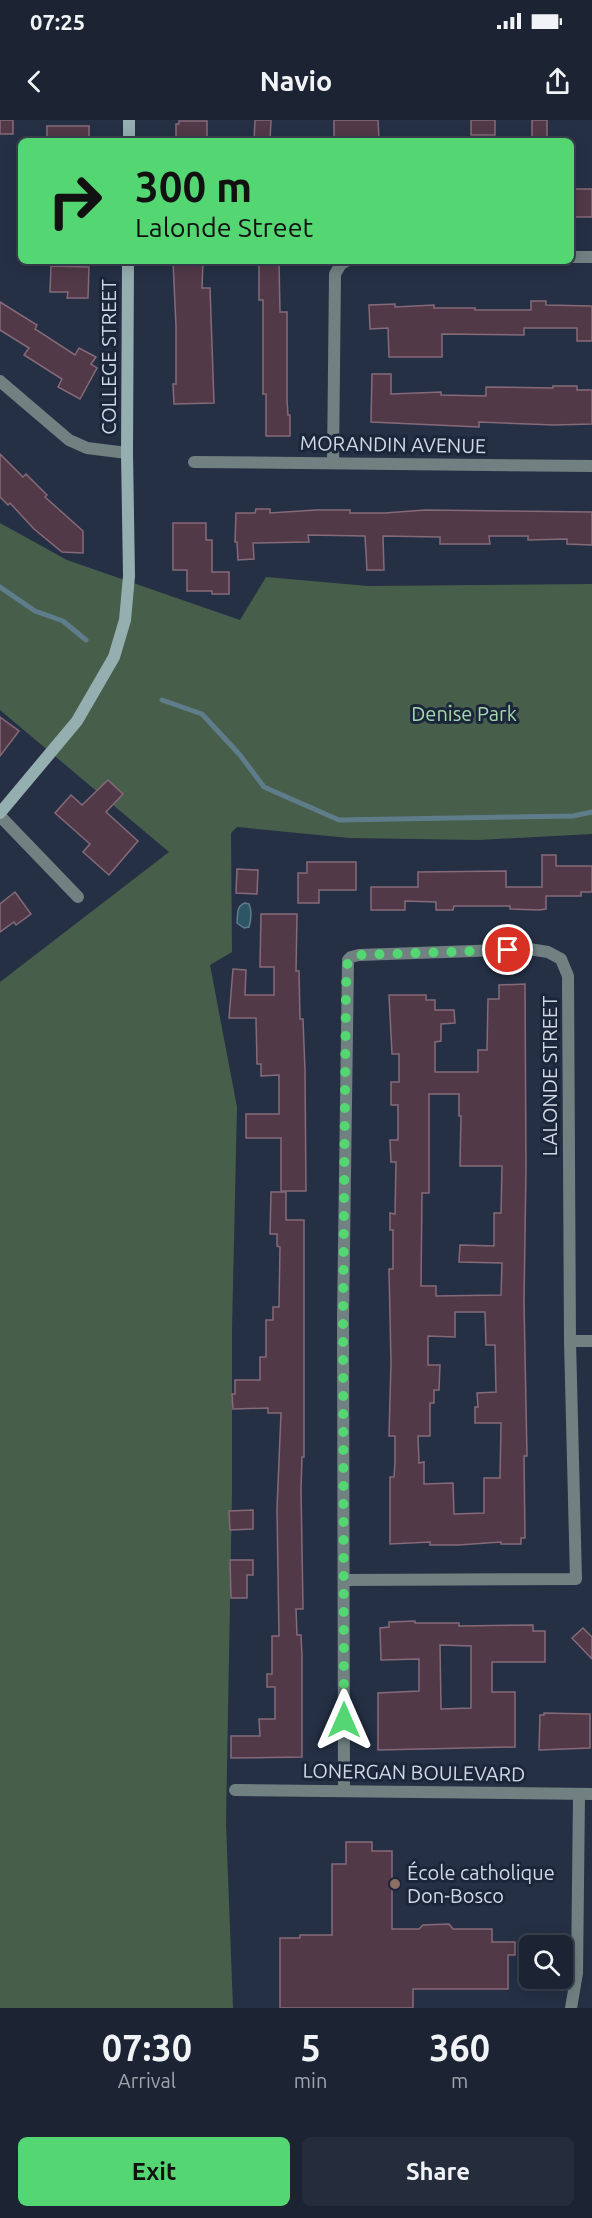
<!DOCTYPE html>
<meta charset="utf-8">
<style>
:root{--surface:#1c2434;--page:#252c3c;--text:#f1f3f6;--muted:#a0a4ac;--line:#3a414f;--accent:#54d672}
body{margin:0;font-family:Ubuntu,sans-serif;background:var(--page);color:var(--text);height:100vh;display:flex;flex-direction:column;font-size:22px;white-space:nowrap}
*{box-sizing:border-box;margin:0}
p{font-size:20px;color:var(--muted)}
.icon{flex:none;width:33px;height:33px;fill:none;stroke:currentColor;stroke-width:2;stroke-linecap:round;stroke-linejoin:round}
.map{position:relative;height:1888px;overflow:hidden}
.panel{display:flex;flex-direction:column;background:var(--surface);flex:1}
.panel>*{flex:none}
.hud{position:absolute;left:18px;top:18px;width:556px;height:126px;border-radius:9px;box-shadow:0 3px 15px #0003,0 0 0 2px var(--line);background:#54d672;color:#111;overflow:hidden}
.buttons{position:absolute;left:519px;top:1815px;display:grid;gap:12px}
.buttons a{display:grid;place-items:center;width:54px;height:54px;border-radius:9px;background:var(--surface);box-shadow:0 3px 15px #0003,0 0 0 2px var(--line);font-size:30px}
.pin{position:absolute;display:grid;place-items:center;width:51px;height:51px;color:#fff;margin:-26px;border:3px solid #fff;border-radius:50%;box-shadow:0 2px 6px #0007}
.me{position:absolute;width:66px;margin:-33px;rotate:0deg;stroke-linejoin:round;filter:drop-shadow(0 0 4px #0008)}
.turn{display:flex;align-items:center;gap:21px;height:126px;padding:0 18px;font-size:27px}
.turn .icon{width:78px;height:78px;stroke-width:2.5}
.turn b{display:block;font-size:42px;line-height:51px}
.eta{display:flex;justify-content:space-evenly;align-items:center;height:102px;text-align:center}
.eta b{font-size:36px;font-weight:700;line-height:42px}
.cta{display:flex;gap:12px;margin-top:auto;padding:12px 18px}
.cta a{flex:1;height:69px;border-radius:9px;background:var(--accent);color:#111;font-size:24px;font-weight:700;line-height:69px;text-align:center}
.cta a+a{background:var(--page);color:var(--text)}
.status{display:flex;justify-content:space-between;align-items:center;height:42px;padding:0 30px;background:var(--surface);direction:ltr}
.status svg{height:16px;fill:currentColor}
header{display:flex;justify-content:space-between;align-items:center;height:78px;padding:0 18px;background:var(--surface);font-size:27px;font-weight:700}
.map>svg:first-child{display:block}
</style>
<div class="status"><b>07:25</b><svg viewBox="0 0 49 12"><path d="M0 12V9h3v3zM5 12V6h3v6zM10 12V3h3v9zM15 12V0h3v12zM26 1h20v11H26zM47 4h2v5h-2z"/></svg></div>
<header><svg class="icon" aria-label="back" viewBox="0 0 24 24"><path d="M15 5l-7 7 7 7"/></svg>Navio<svg class="icon" aria-label="share" viewBox="0 0 24 24"><path d="M12 15V3M7 8l5-5 5 5M5 13v7h14v-7"/></svg></header>
<div class="map">
<svg width="592" height="1888" viewBox="0 0 592 1888">
<rect width="100%" height="100%" fill="#253045"/>
<!-- green -->
<path fill="#475e4a" d="M0,403L67,440L240,500L266,457L368,466L592,464V714L478,720L349,718L237,707L231,713L232,832L210,845L237,987L232,1209V1373L226,1703L233,1888H0V862L169,732L0,590Z"/>
<!-- water -->
<path fill="#2e5565" stroke="#5f7c8b" stroke-width="1.5" d="M245,783L249,784C252,791 251,800 249,807L244,808L237,803C238,794 236,786 245,783Z"/>
<g fill="none" stroke-linecap="round" stroke-linejoin="round">
<!-- stream -->
<g stroke="#5f7c8b" stroke-width="5">
<path d="M0,467L35,491L63,501L86,520"/>
<path d="M162,580L202,594L240,635L264,667L339,700L573,696L592,692"/>
</g>
</g>
<!-- building -->
<g fill="#523947" stroke="#866a79" stroke-width="1.5" fill-rule="evenodd">
<rect x="0" y="0" width="13" height="14"/>
<path d="M255,0H271L270,21H254Z"/>
<path d="M334,0H378L379,19L334,21Z"/>
<rect x="471" y="0" width="24" height="15"/>
<rect x="532" y="0" width="15" height="21"/>
<path d="M179,1H207V21H176V4H179Z"/>
<rect x="47" y="6" width="42" height="15"/>
<rect x="572" y="69" width="20" height="28"/>
<path d="M173,141H203L202,168H210L214,283L174,284L173,264H176V206Z"/>
<path d="M259,141H279L280,192H287V279L288,295H290V316H266V274H263V180H259Z"/>
<path d="M51,146L89,147L88,178H67L68,172H50Z"/>
<path d="M531,181H546V185L592,186V221H577V208H524V215L442,214V237H389L388,208L370,209L369,185L395,184V187L434,185V188H475V190H531Z"/>
<path d="M0,182L37,205L35,209L75,235L79,228L96,237L91,244L97,248L80,279L58,267L62,259L24,235L29,228L0,210Z"/>
<path d="M372,254H391V274L441,272V275L486,276V267L553,268V266H577V270H592V304L554,305L479,302V307L371,302Z"/>
<path d="M0,334L23,357L26,354L47,375L45,377L83,411V433L62,432L34,409L10,383L8,385L0,377Z"/>
<path d="M256,389H270V393L316,390H350V393H385L425,390L592,392V425L567,424V419L528,420V416H489L490,424H440V417L383,416L384,450H367L365,416L308,415L309,422L253,423L254,439L238,440L237,422H235L236,393H255Z"/>
<path d="M173,403H206V420H212V452H229V474H212V471H187V450H173Z"/>
<path d="M0,597L19,611L0,636Z"/>
<path d="M108,660L123,674L106,692L138,721L109,755L83,732L90,724L55,693L71,675L82,685Z"/>
<path d="M542,735H556V746H592V772H581V776H546V789L539,790L510,789V786H454L453,790H436V782L405,781V790H371V767H418V752L506,751V767H542Z"/>
<path d="M307,742H356V770H319V783H298V753H307Z"/>
<path d="M237,749L258,750L257,774L236,773Z"/>
<path d="M15,772L31,794L16,805L14,802L0,812V784Z"/>
<path d="M261,794H297L296,851H299L300,899H303L305,951L306,1071H281V1018H246V994H279V955L261,956V944H257L256,898H229L233,849L246,850L245,875H274V847H260Z"/>
<path d="M525,864L526,1048L524,1182L527,1336H524L525,1418H521V1424H501V1422L458,1425H430V1422L390,1424V1357H394L395,1343V1316H389L391,1243L389,1149H393V1110H390V1093L395,1094L396,1042H391L390,1020H398V985H391V962H399V934H392L389,875H426V880H435V890H454L455,903L441,904V921L435,922V952H478V930H487L488,879H499V865ZM429,974H459V996H461L460,1046H502L501,1093H494V1126L460,1125L459,1142L502,1143L501,1175L436,1176V1166H421L422,1073H429ZM455,1192H485L486,1225H495L496,1272L477,1273L478,1287H475V1303H501L500,1358H484V1393L454,1394L453,1363L424,1364V1342L419,1343L418,1316H430V1283H434V1270H439L440,1245H428V1216L455,1217Z"/>
<path d="M271,1072H286V1100H304V1337H302L301,1368L303,1489H296L297,1515H301L302,1535V1637L231,1638V1616H260L259,1599H275V1567H267V1554H272V1516H279L277,1389L281,1293H268V1288L233,1289L232,1274H235V1260H260V1237H266V1200H273V1187H279L280,1127L277,1126V1114H270Z"/>
<path d="M253,1390V1409L230,1410L229,1391Z"/>
<path d="M230,1440H253V1455H247V1478H231Z"/>
<path d="M415,1501V1503H459V1506L533,1505V1511H545V1542H492V1572H515V1627L378,1630V1573L419,1571V1539L381,1540L380,1508L389,1507V1502ZM440,1525L471,1526V1588L441,1589Z"/>
<path d="M583,1508L592,1517V1539L572,1518Z"/>
<path d="M544,1593L590,1594V1628L539,1630L540,1595H544Z"/>
<path d="M346,1722H372V1731H392V1809H419L423,1805L449,1804L453,1809H492V1822H515V1835H508V1869H413V1888H280V1818H300V1815H332V1744H346Z"/>
</g>
<g fill="none" stroke-linecap="round" stroke-linejoin="round">
<!-- street -->
<g stroke="#718181" stroke-width="12">
<path d="M572,137H592"/>
<path d="M0,261L69,320L87,328L127,333"/>
<path d="M194,342L592,346"/>
<path d="M333,342L335,154L341,144L346,141"/>
<path d="M0,696L78,777"/>
<path d="M570,1221H592"/>
<path d="M344,1460L576,1459L570,1221L568,856L561,839L548,832L529,829L359,835L351,837L348,840L343,1198L344,1670"/>
<path d="M235,1670L592,1674"/>
<path d="M571,1888L577,1853L579,1675"/>
</g>
<!-- secondary -->
<g stroke="#95aeaf" stroke-width="12">
<path d="M129,21V0"/>
<path d="M0,693L77,601L114,537L125,500L129,456L127,333L128,141"/>
</g>
</g>
<g fill="none" stroke-linecap="round" stroke-linejoin="round">
<!-- route -->
<path stroke="#54d672" stroke-width="10" stroke-dasharray="0 18" d="M344,1600L343,1198L346,866C347,852 343,838 359,835L508,830"/>
</g>
<!-- markers -->
<circle fill="#8d6e63" stroke="#1c263a" stroke-width="2" cx="395" cy="1764" r="6"/>
<g text-anchor="middle" dominant-baseline="central" stroke-width="6" stroke-linejoin="round" paint-order="stroke">
<!-- street labels -->
<g font-size="20" fill="#d0d8e5" stroke="#1c263a">
<text transform="translate(108 237) rotate(-90)">COLLEGE STREET</text>
<text transform="translate(393 324) rotate(1)">MORANDIN AVENUE</text>
<text transform="translate(549 956) rotate(-90)">LALONDE STREET</text>
<text transform="translate(414 1652) rotate(1)">LONERGAN BOULEVARD</text>
</g>
<!-- park labels -->
<g font-size="20" fill="#a4d8ac" stroke="#1c263a">
<text x="464" y="593">Denise Park</text>
</g>
<!-- poi labels -->
<g font-size="20" fill="#d0d8e5" stroke="#1c263a" text-anchor="start">
<text x="407" y="1752">École catholique<tspan x="407" dy="23">Don-Bosco</tspan></text>
</g>
</g>
</svg>
<div class="buttons">
<a><svg class="icon" aria-label="search" viewBox="0 0 24 24"><circle cx="10" cy="10" r="6"/><path d="M15 15l6 6"/></svg></a>
</div>
<div class="pin" style="left:508px;top:830px;background:#d93025"><svg class="icon" aria-label="arrive" viewBox="0 0 24 24"><path d="M6 21V4h12l-3 4 3 4H6"/></svg></div>
<svg class="me" style="left:344px;top:1600px" viewBox="-20 -20 40 40"><path d="M0-17L14 15 0 8-14 15z" fill="#54d672" stroke="#fff" stroke-width="4"/></svg>
<div class="hud">
<div class="turn"><svg class="icon" aria-label="right" viewBox="0 0 24 24"><path d="M7 20v-9h11M14 6l5 5-5 5"/></svg><div><b>300 m</b>Lalonde Street</div></div>
</div>
</div>
<section class="panel">
<div class="eta">
<div><b>07:30</b><p>Arrival</p></div>
<div><b>5</b><p>min</p></div>
<div><b>360</b><p>m</p></div>
</div>
<div class="cta"><a>Exit</a><a>Share</a></div>
</section>
